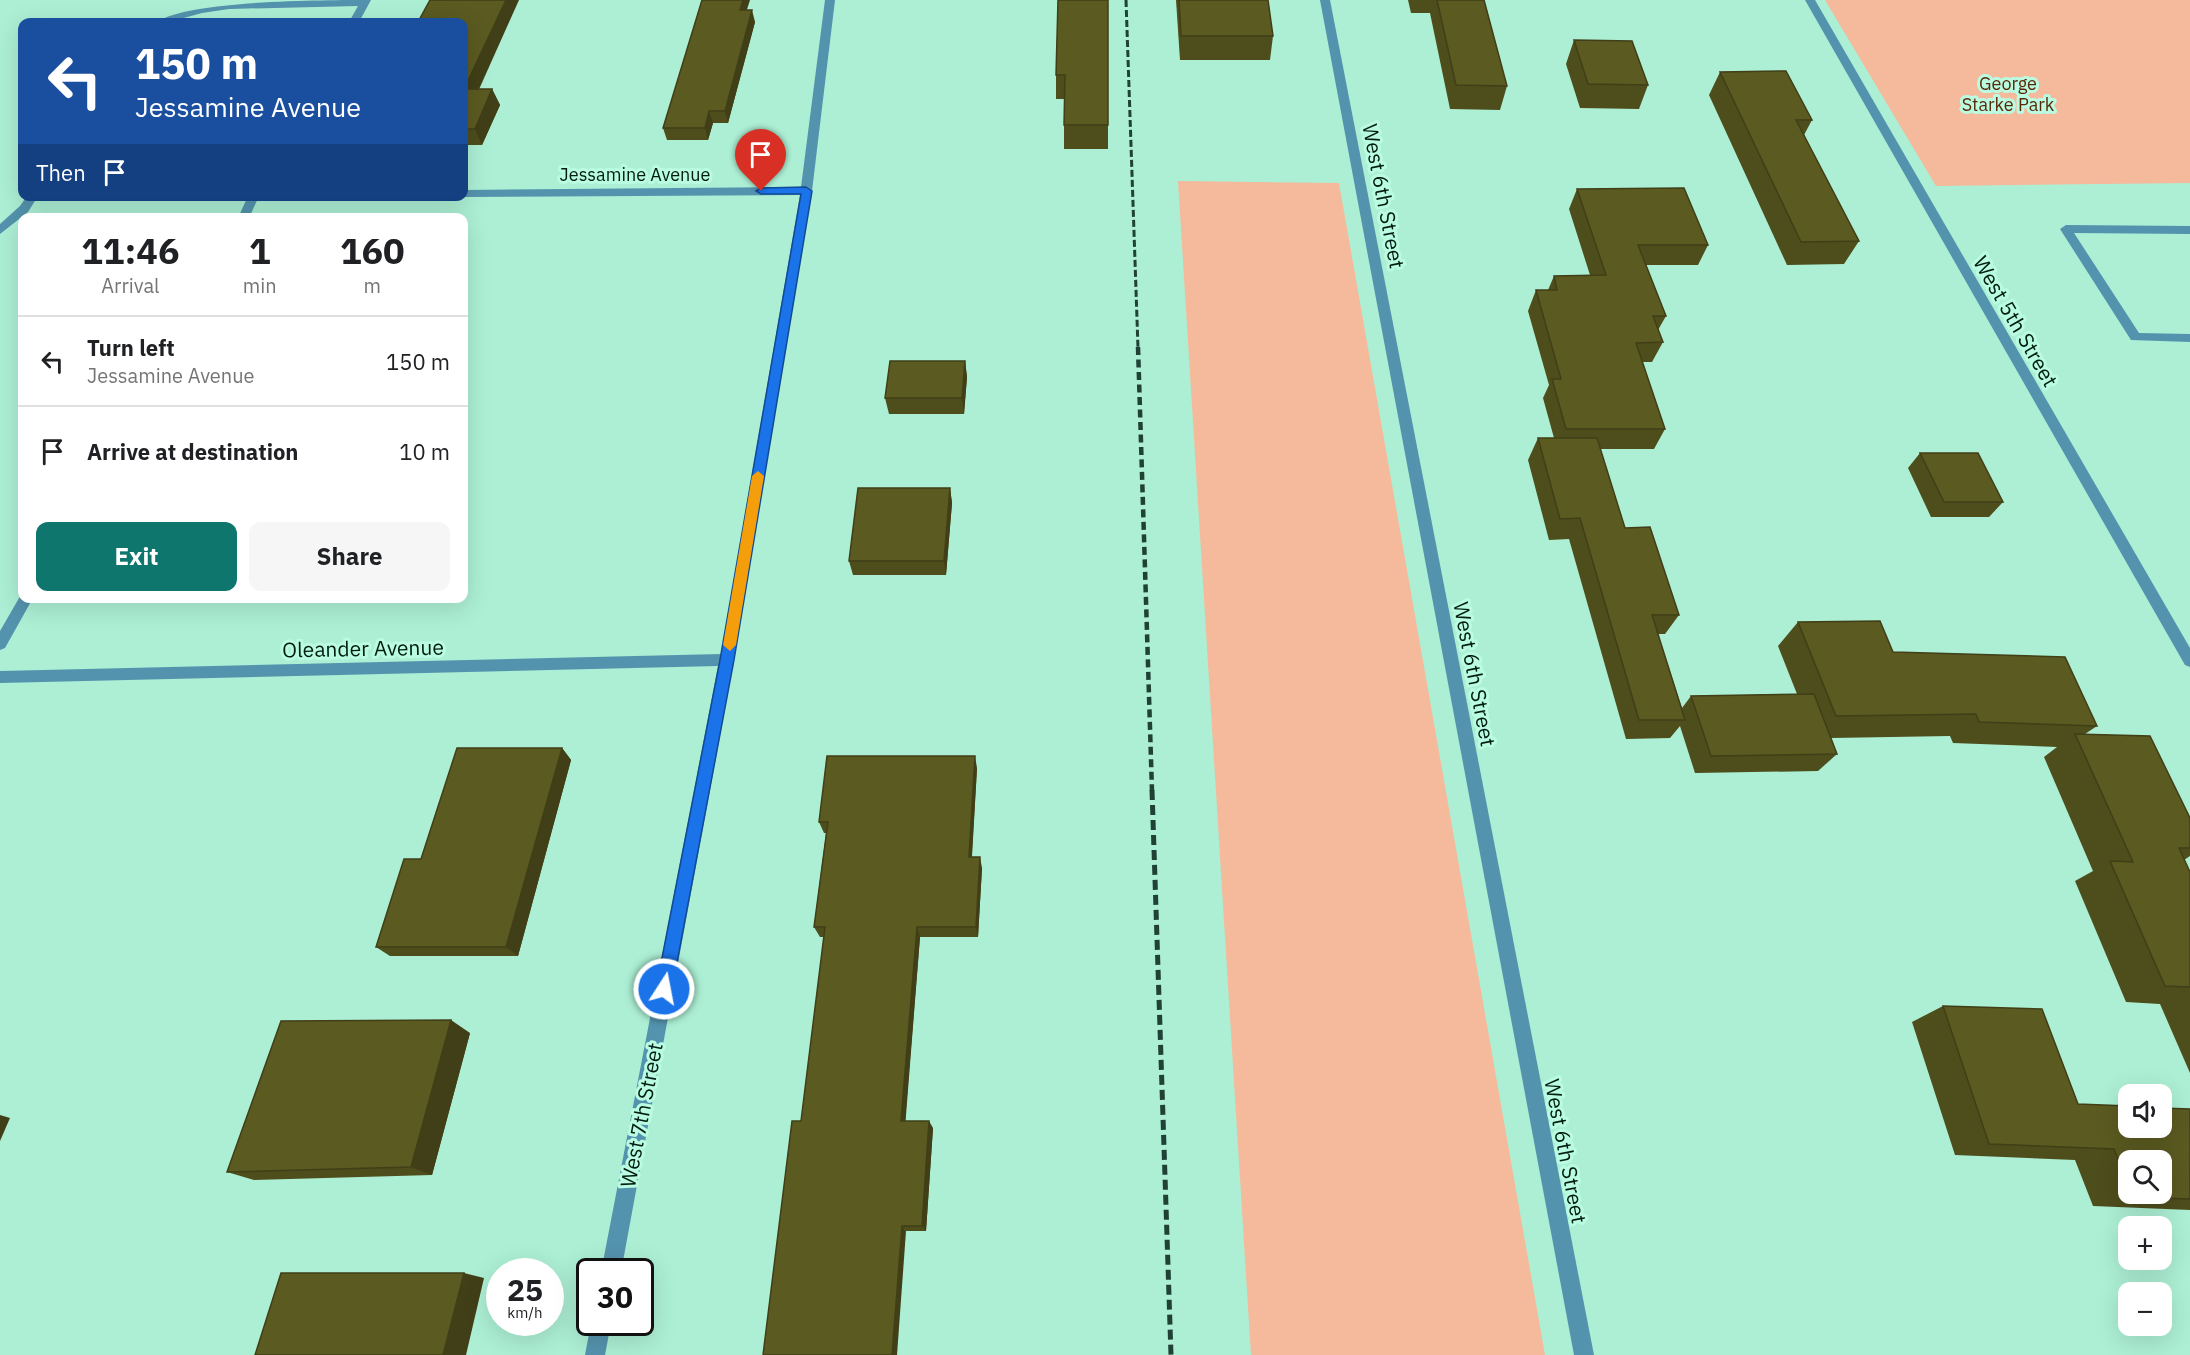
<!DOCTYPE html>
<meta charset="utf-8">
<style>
:root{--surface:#fff;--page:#f6f6f6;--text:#202124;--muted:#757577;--line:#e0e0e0;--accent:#0f766e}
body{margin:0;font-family:"IBM Plex Sans",sans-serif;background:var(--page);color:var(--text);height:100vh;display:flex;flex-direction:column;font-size:22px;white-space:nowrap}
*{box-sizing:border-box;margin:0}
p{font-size:20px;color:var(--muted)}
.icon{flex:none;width:33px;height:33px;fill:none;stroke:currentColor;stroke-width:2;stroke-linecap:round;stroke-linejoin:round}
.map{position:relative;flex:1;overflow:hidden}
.details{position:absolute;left:18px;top:213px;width:450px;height:390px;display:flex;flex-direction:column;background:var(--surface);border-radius:12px;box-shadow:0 6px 24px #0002}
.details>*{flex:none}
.guide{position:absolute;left:18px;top:18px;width:450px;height:183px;border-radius:12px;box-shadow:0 6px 24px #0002;background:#1a4fa0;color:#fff;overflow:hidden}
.tools{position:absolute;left:2118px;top:1084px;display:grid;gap:12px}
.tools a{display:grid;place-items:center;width:54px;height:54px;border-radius:12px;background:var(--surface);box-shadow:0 6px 24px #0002;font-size:30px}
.speed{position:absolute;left:486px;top:1258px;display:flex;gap:12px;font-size:30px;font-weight:700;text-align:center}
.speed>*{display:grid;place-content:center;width:78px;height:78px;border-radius:50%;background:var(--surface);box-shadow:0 6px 24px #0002;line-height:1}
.speed small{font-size:15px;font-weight:400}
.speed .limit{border:3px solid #111;border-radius:9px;background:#fff;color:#111}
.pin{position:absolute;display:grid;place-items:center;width:51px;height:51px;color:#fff;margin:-62px -26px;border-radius:50% 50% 50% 0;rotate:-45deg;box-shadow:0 0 6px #0007}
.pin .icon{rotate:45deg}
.me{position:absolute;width:66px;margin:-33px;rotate:11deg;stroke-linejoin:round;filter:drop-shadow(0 0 4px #0008)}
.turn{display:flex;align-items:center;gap:21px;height:126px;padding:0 18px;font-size:27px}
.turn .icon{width:78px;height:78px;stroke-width:2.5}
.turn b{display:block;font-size:42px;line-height:51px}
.then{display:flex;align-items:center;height:57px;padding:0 18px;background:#0003;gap:12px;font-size:22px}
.eta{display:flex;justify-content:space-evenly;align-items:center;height:102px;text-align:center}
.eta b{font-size:36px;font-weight:700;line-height:42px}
.primary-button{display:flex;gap:12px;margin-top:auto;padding:12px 18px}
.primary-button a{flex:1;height:69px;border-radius:12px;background:var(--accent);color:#fff;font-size:24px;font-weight:700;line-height:69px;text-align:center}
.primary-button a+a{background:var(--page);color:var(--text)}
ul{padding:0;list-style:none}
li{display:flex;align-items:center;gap:18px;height:90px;padding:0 18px;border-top:2px solid var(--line)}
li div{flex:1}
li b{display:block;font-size:22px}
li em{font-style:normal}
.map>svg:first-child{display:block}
</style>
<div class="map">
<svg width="2190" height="1355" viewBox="0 0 2190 1355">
<rect width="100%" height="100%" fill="#acefd4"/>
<!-- green -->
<g fill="#f5b99b">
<path d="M1825,0H2190V183L1936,186Z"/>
<path d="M1178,181L1339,183L1545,1355H1251Z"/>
</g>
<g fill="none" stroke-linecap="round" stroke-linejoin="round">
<!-- minor -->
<g fill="#5493ae" fill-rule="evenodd">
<path d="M371,0L359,22H349L358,6L229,9L202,13L169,22H157C189,0 326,0 371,0Z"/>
<path d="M825,0H835L812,191L734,660L621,1272H601L718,666L0,683V671L721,654L800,195L464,197V190L801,187Z"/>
<path d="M1320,0H1330L1594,1355H1574Z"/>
<path d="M1805,0H1815L2190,648V667L2185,665Z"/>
<path d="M27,196H38L28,212L0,234V224L20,206Z"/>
<path d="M248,196H259L249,218H238Z"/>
<path d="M2066,225L2190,226V234L2074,233L2139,333L2190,334V342L2131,340L2060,229Z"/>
<path d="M22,593V598H33L5,648L0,650V631Z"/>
<path d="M591,1323H611L605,1355H585Z"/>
</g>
<!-- rail-far2 -->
<path stroke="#204236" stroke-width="3" stroke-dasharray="7 3" stroke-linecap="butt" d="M1126,0L1138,348"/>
<!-- rail-far1 -->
<path stroke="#204236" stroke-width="4.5" stroke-dasharray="8 4.5" stroke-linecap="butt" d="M1138,347L1152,791"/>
<!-- rail -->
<path stroke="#204236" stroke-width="5" stroke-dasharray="10 5" stroke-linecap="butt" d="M1152,790L1171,1355"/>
</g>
<!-- wall -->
<g fill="#4e4d1c" fill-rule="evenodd">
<path d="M1058,0L1108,125V149H1064V99H1056V75Z"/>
<path d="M1176,0H1268L1273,36L1270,60H1180Z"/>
<path d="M1408,0H1484L1507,86L1500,110L1450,109L1430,13H1411Z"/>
<path d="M747,10L755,22L728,123H713L708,140H667L663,128Z"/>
<path d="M464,22L479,89H492L500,105L482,145H464Z"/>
<path d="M1574,40L1648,85L1639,109L1580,108L1566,64Z"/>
<path d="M1720,72L1812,120L1804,135L1859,241L1844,264L1787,265L1709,95Z"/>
<path d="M1577,189L1708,245L1698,265H1646L1666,316L1658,330L1663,342L1652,362H1642L1665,429L1654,449H1600L1625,528L1679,615L1665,634H1658L1682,708L1691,696L1797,694L1778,646L1798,622L1893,652L2097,726L2085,734L2190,818V856L2184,860L2190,872V1073L2160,1004L2126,1002L2075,881L2093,871L2044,757L2057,747L1953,743L1950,736L1831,738L1837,754L1818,771L1695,773L1680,726L1670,738L1626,739L1569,539L1549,540L1528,460L1538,438H1554L1543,398L1549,385L1528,311L1536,290H1548L1554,276L1590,275L1569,209Z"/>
<path d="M965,361L967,377L964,414H889L885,398Z"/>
<path d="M1920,453L2003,502L1989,517H1931L1908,468Z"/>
<path d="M950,488L952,503L946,575H853L849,561Z"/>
<path d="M562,748L571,760L518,956H390L376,947L421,859Z"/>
<path d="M977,768L972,857L982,868L978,937H920L905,1121L933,1128L926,1231H906L801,1121L824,937H820L814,927L826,833H824L819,822Z"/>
<path d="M1943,1006L2078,1104L2190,1109V1210L2093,1206L2075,1160L1955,1155L1912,1022ZM2128,1161L2162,1194H2128Z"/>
<path d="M470,1033L432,1175L254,1180L227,1172Z"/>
</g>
<!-- shaded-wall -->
<g fill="#403f17">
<path d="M506,0H519L472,105L464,89Z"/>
<path d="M743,0H750L743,22L740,10Z"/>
<path d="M752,10L755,22L728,123L725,111Z"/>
<path d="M492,89L500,105L482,145L475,129Z"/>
<path d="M709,111L713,123L708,140L705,128Z"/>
<path d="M965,361L967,377L964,414L962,398Z"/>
<path d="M950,488L952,503L946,575L944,561Z"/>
<path d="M562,748L571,760L518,956L506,947Z"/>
<path d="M975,756L977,768L971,868L969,857Z"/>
<path d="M980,857L982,868L978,937L976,927Z"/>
<path d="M917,927L920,937L905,1128L901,1121Z"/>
<path d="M451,1020L470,1033L432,1175L411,1167Z"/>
<path d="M0,1115L10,1118L0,1141Z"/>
<path d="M929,1121L933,1128L926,1231L922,1226Z"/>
<path d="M902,1226L906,1231L897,1355H892Z"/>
<path d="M464,1273L484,1278L466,1355H443Z"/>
</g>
<!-- building -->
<g fill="#5b5a21" stroke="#403f17" stroke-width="1.5">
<path d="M430,0H506L464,89H492L475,129H464V22H418Z"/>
<path d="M702,0H743L740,10H752L725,111H709L705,128H663Z"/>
<path d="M1058,0H1108V125H1064L1065,75H1056Z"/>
<path d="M1179,0H1268L1273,36H1181Z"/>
<path d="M1437,0H1484L1507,86L1456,85Z"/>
<path d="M1574,40L1632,41L1648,85L1588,84Z"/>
<path d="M1786,71L1812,120H1796L1859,241L1801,242L1720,72Z"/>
<path d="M1684,188L1708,245H1638L1666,316H1653L1663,342L1636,343L1665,429H1566L1552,379H1561L1536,290H1557L1554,276L1606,275L1577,189Z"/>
<path d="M890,361H965L962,398H885Z"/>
<path d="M1538,438H1597L1625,528L1650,527L1679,615H1652L1685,720H1639L1580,518L1560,519Z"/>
<path d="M1920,453H1978L2003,502H1944Z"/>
<path d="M858,488H950L944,561H849Z"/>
<path d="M1880,621L1893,652L2065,657L2097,726L1979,722L1976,714L1836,716L1798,622Z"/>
<path d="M1814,694L1837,754L1711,756L1691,696Z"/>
<path d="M2075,734L2150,736L2190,818V848H2179L2190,872V987L2165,986L2110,861L2133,862Z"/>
<path d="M457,748H562L506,947H376L404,859H421Z"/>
<path d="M827,756H975L969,857H980L976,927H917L901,1121H929L922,1226H902L892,1355H763L792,1121H801L825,927H814L828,822H819Z"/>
<path d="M1943,1006L2042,1009L2078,1104L2128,1106V1128H2162V1108L2190,1109V1199L2134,1197L2133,1194H2162V1161H2128V1184L2114,1149L1989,1144Z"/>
<path d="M451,1020L411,1167L227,1172L281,1021Z"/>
<path d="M281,1273H464L443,1355H255Z"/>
</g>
<!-- route -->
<path fill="#1a73e8" stroke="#114b97" stroke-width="1.5" d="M806,187L812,191L734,660L672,989L670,995L664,997L659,995L656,989L720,660L801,194H761L756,191L761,188Z"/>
<!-- slow -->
<path fill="#f59e0b" d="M758,471L764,476L736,645L730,651L723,645L752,476Z"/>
<g text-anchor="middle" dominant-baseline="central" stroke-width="6" stroke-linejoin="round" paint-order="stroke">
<!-- far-park labels -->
<g font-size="18" fill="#5a2809" stroke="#b9fce1">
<text x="2008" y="83">George<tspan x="2008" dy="21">Starke Park</tspan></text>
</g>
<!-- far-street labels -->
<g font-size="18" fill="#021c13" stroke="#b9fce1">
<text x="635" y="174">Jessamine Avenue</text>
</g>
<!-- street labels -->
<g font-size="21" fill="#021c13" stroke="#b9fce1">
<text transform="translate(1384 196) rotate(79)">West 6th Street</text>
<text transform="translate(2016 321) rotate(60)">West 5th Street</text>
<text transform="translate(363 648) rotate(-1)">Oleander Avenue</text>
<text transform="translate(1475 674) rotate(79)">West 6th Street</text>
<text transform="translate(641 1115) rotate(-79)">West 7th Street</text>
<text transform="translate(1566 1151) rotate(79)">West 6th Street</text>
</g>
</g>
</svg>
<div class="tools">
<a><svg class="icon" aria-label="sound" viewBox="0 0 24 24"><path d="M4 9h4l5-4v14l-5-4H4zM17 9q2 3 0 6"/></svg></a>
<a><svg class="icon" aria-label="search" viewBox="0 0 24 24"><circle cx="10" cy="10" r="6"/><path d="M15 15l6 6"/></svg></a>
<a>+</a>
<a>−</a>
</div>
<div class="speed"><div>25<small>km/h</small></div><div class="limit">30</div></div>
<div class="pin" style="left:761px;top:191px;background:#d93025"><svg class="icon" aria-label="arrive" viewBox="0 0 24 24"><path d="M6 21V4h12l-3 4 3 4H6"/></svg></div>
<svg class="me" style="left:664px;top:989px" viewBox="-20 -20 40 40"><circle r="17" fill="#1a73e8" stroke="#fff" stroke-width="3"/><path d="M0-11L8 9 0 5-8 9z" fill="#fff"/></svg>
<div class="guide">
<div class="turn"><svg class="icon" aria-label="left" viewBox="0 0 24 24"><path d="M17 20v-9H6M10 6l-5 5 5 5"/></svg><div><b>150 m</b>Jessamine Avenue</div></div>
<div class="then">Then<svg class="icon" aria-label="arrive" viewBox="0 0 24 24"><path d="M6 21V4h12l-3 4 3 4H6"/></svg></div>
</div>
<section class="details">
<div class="eta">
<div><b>11:46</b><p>Arrival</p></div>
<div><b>1</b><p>min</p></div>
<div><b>160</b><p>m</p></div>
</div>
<ul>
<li><svg class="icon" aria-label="left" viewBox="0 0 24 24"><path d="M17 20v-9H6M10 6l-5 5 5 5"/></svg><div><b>Turn left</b><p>Jessamine Avenue</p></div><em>150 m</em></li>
<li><svg class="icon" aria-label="arrive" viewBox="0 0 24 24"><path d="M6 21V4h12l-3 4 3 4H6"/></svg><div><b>Arrive at destination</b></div><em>10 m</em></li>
</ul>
<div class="primary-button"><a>Exit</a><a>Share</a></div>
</section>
</div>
